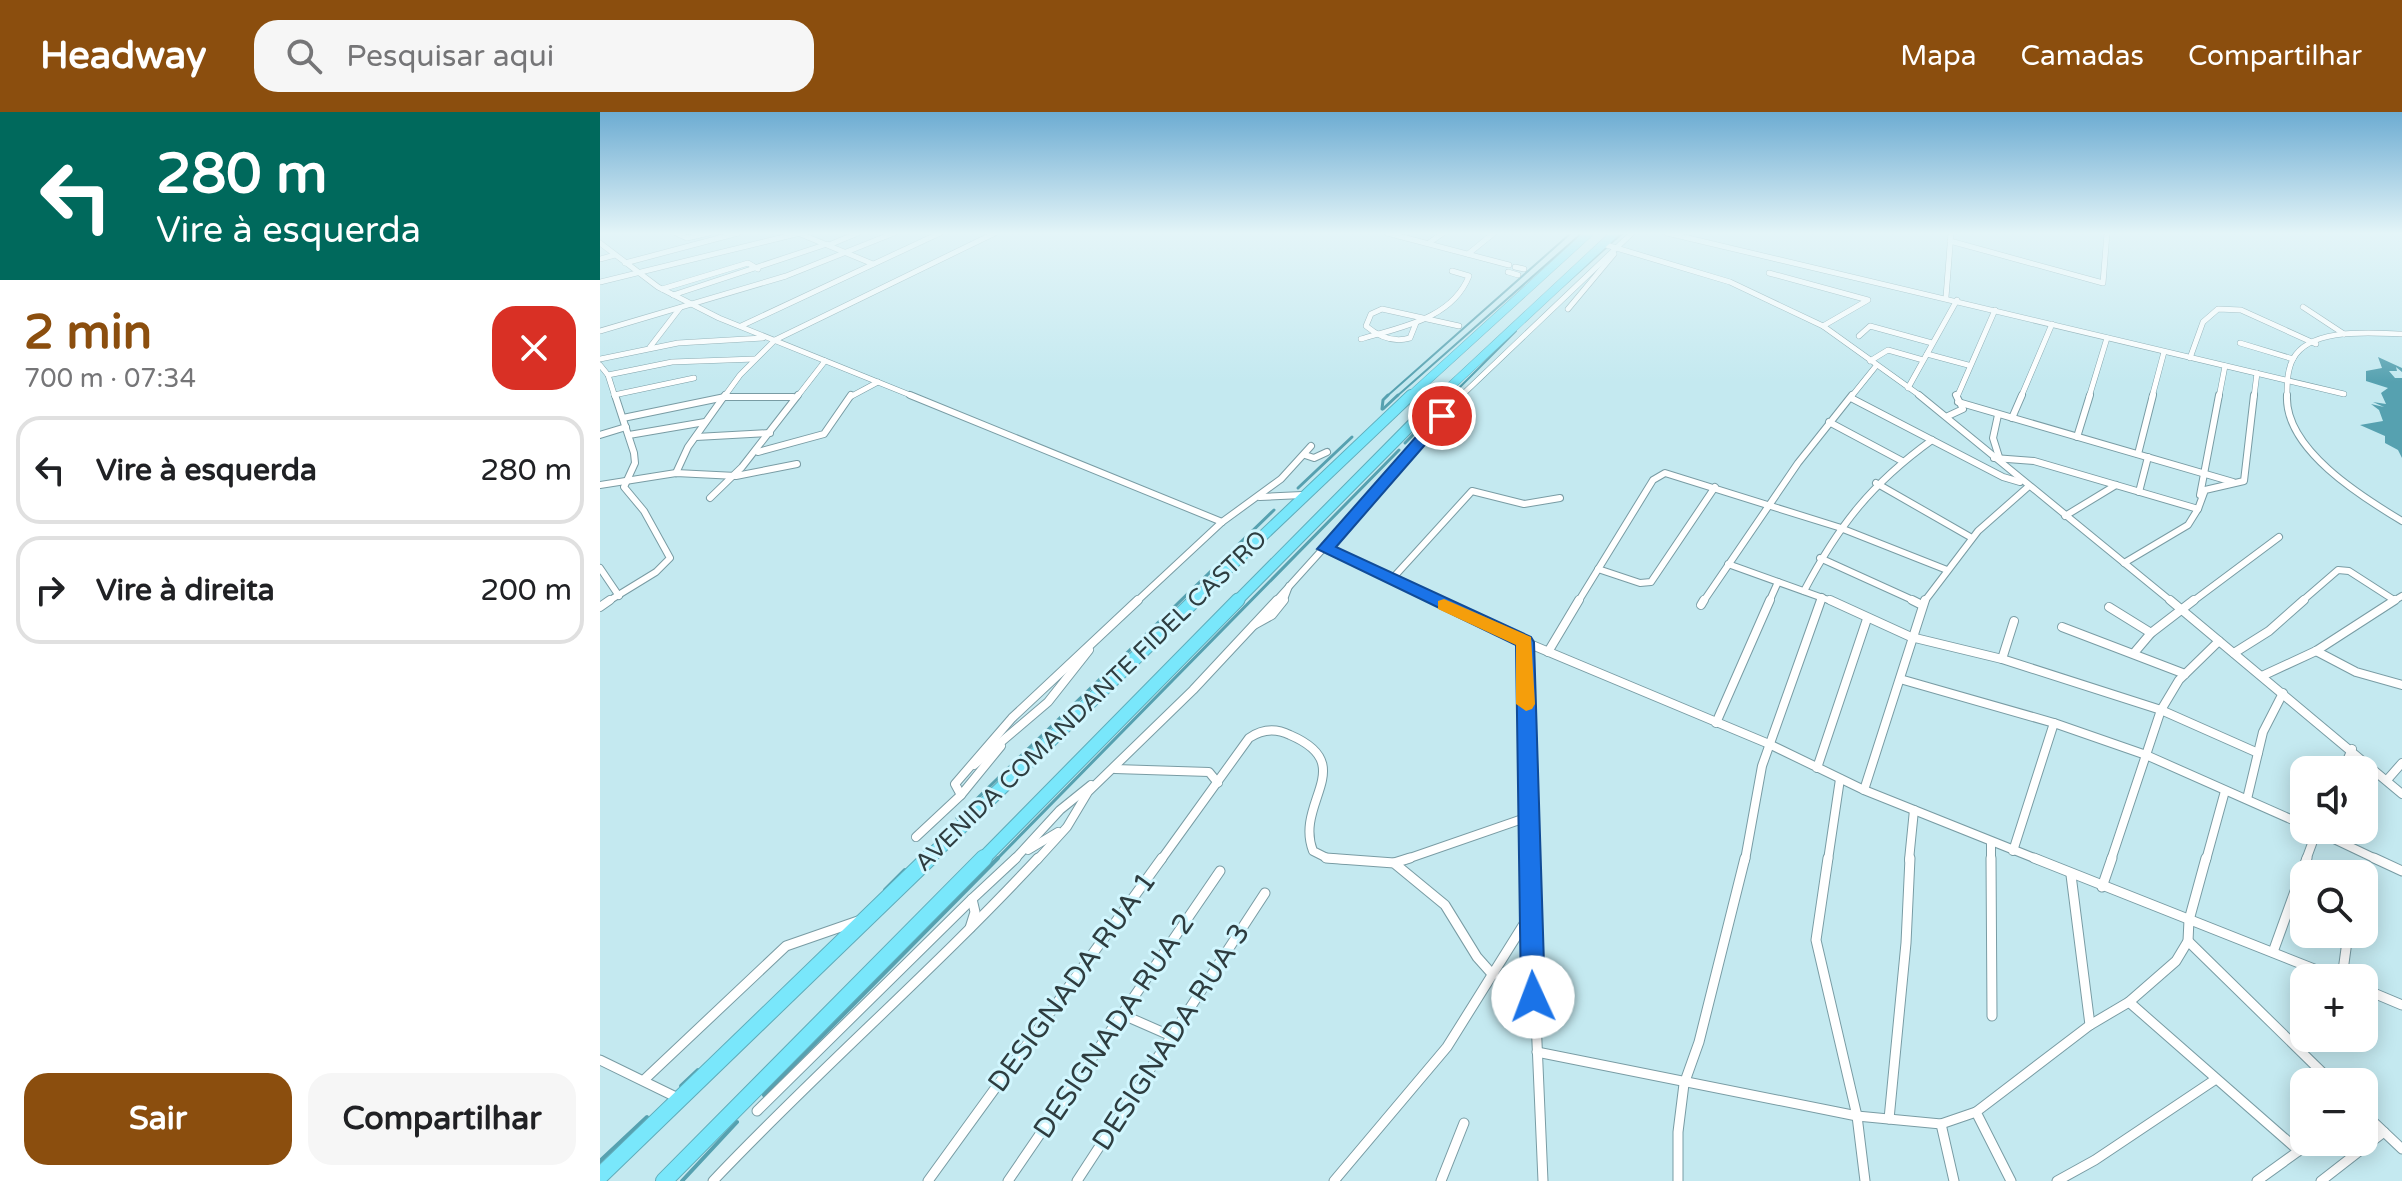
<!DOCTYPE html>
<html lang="pt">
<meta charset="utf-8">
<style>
:root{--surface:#fff;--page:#f6f6f6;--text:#202124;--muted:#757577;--line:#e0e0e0;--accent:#8b4e0e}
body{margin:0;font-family:"Varela Round",sans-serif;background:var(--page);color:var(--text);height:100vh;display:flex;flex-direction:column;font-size:30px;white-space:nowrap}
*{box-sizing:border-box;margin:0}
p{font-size:26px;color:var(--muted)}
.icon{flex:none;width:44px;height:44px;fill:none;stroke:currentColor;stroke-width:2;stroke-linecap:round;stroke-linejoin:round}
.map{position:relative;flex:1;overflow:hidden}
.details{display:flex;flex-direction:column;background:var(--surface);width:600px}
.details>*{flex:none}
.banner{background:#00695c;color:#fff;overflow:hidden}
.tools{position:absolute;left:1690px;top:644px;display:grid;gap:16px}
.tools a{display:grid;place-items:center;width:88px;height:88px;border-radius:16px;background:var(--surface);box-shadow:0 4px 20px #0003;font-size:40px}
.pin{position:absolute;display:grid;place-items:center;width:68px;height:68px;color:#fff;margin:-34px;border:4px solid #fff;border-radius:50%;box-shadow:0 2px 8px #0007}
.me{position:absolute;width:88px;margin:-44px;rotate:358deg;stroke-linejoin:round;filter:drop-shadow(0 0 6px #0008)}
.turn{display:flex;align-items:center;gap:28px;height:168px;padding:0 24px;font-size:36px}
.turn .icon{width:104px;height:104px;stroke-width:2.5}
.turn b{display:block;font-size:56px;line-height:68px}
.round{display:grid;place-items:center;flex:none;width:84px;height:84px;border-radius:24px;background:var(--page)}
.summary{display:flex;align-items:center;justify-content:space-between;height:136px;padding:0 24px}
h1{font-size:48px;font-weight:700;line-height:60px;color:var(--accent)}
.primary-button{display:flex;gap:16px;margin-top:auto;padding:16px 24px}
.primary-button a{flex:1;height:92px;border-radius:24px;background:var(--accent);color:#fff;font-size:32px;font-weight:700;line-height:92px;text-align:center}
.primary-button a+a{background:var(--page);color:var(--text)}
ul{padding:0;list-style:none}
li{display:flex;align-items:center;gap:24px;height:108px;margin:0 16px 12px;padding:0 8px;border:4px solid var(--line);border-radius:24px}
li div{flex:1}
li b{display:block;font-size:30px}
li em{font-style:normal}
header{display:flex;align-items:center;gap:48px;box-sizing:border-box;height:112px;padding:0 40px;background:var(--accent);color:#fff}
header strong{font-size:38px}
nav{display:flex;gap:44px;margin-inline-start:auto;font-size:28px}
.search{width:560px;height:72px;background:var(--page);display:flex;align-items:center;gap:20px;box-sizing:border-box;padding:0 28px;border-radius:24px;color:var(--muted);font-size:30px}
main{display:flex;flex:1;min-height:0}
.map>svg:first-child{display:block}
</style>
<header>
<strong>Headway</strong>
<div class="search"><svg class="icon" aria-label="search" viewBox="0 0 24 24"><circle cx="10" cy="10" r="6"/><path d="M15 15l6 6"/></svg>Pesquisar aqui</div>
<nav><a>Mapa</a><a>Camadas</a><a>Compartilhar</a></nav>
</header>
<main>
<section class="details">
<div class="banner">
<div class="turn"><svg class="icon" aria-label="left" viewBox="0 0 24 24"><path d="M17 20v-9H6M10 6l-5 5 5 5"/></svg><div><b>280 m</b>Vire à esquerda</div></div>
</div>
<div class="summary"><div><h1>2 min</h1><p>700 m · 07:34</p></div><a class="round" style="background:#d93025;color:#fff"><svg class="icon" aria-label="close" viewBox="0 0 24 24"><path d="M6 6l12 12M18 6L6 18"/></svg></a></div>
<ul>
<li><svg class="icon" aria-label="left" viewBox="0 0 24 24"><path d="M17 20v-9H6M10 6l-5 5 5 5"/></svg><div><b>Vire à esquerda</b></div><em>280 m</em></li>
<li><svg class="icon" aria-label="right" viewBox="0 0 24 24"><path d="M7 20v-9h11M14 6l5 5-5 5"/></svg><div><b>Vire à direita</b></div><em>200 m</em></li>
</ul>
<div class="primary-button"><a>Sair</a><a>Compartilhar</a></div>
</section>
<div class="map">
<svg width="1802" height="1069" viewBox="0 0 1802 1069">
<rect width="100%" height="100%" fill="#c4e9f0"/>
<!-- water -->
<path fill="#56a1b0" d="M1778,245L1802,256V260L1796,255L1797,259H1789L1795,266H1802V346L1798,338L1785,331V324L1760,313L1783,309L1779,298L1771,292L1784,295L1773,290L1786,292L1781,281L1788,276L1766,269V259L1782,256Z"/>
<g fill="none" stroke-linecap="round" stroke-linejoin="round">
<!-- stream-far2 -->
<g stroke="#56a1b0" stroke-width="2">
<path d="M1010,132L1023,121"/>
<path d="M962,175L1007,135"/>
<path d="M786,285L971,121"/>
<path d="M796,285L982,121"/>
<path d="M850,285L916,219"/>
</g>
<!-- stream-far1 -->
<g stroke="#56a1b0" stroke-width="3">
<path d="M782,297L783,288L788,283"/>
<path d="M783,297L798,283"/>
<path d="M805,331L852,283"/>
<path d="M698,376L752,325"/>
<path d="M357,706L674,398"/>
<path d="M396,748L799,338"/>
</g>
<!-- stream -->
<g stroke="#56a1b0" stroke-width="4">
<path d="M285,778L305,758"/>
<path d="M81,974L98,958"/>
<path d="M164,983L398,746"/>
<path d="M0,1049L47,1005"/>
<path d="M82,1069L137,1010"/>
</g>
<!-- minor-far3 casing -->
<g stroke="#799ca4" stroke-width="6">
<g id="minor-far3">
<path d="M76,121L87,126L109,121"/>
<path d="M198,121L273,152"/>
<path d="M787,121L909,153"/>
<path d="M1067,121L1744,282"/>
<path d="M1350,129L1503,171L1507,121"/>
<path d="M0,131L58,175L119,206L315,285"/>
<path d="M829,131L843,121"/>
<path d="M1003,132L1130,170L1223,214L1322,285"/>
<path d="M229,133L258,121"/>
<path d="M868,142L894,121"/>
<path d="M0,147L15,143"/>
<path d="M25,151L138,121"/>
<path d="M915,155L924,157"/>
<path d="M908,160L918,163"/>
<path d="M1169,161L1268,188L1223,214"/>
<path d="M0,170L200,121"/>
<path d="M62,177L148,151L158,157"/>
<path d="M73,183L227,132"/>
<path d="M1346,185L1351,121"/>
<path d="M1703,195L1744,222"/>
<path d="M968,197L1014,142"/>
<path d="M816,211L810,226C793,231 779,225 766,214L771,202L782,197L859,214"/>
<path d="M141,214L340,121"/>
<path d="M0,219L186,164L294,121"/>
<path d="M1259,224L1270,214L1332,231"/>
<path d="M761,227C801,215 852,207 869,164L852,159"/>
<path d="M1640,231L1693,247"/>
<path d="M50,235L80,196"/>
<path d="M1327,242L1368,253"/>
<path d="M1590,246L1603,210L1618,197L1641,198L1716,232"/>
<path d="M0,247L78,231L163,226"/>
<path d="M1270,249L1288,238L1323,248"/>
<path d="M0,253L8,263L15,285"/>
<path d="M8,263L72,250L155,247"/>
<path d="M1308,276L1357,188"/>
<path d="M14,283L94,266"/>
<path d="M123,285H193"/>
<path d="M124,285L140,263L175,228L395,121"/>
<path d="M197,285L225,249"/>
<path d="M250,285L278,270"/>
<path d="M860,285L1032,121"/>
<path d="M1251,285L1276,254"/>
<path d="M1357,285L1395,198"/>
<path d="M1421,285L1452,212"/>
<path d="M1489,285L1507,226"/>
<path d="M1552,285L1564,240"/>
<path d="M1619,285L1625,254"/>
<path d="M1654,285L1657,261"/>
<path d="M1687,285C1687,273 1687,258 1693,247C1710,215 1771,221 1802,222"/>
</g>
</g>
<!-- minor-far2 casing -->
<g stroke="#799ca4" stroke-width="8">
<g id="minor-far2">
<path d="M310,283L622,410"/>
<path d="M1319,283L1572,490"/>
<path d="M1687,283C1684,337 1762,385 1802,409"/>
<path d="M1251,286L1403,365L1420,370"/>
<path d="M1358,290L1633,370"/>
<path d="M1398,303L1393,326L1399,345"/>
<path d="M1348,304L1363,297L1356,283"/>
<path d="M23,306L125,285H193"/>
<path d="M1412,306L1422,283"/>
<path d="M1229,310L1302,349"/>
<path d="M0,323L26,315"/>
<path d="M29,323L105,310"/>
<path d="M96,325L170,321"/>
<path d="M1477,325L1490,283"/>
<path d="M158,340L224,322L251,283"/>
<path d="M1538,342L1553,283"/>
<path d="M705,343L714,346L727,340"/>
<path d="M1394,346L1434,349L1598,397L1605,378L1644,369L1654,283"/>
<path d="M76,361L88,335L125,283"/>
<path d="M1276,371L1372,426"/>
<path d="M0,373L76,361L136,364L197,352"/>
<path d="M1539,380L1548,345"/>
<path d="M1600,383L1619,283"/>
<path d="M660,385L702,383"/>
<path d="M110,386L142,355L198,283"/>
<path d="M1465,404L1516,373"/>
<path d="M725,437L840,490"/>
<path d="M1220,446L1317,490"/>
<path d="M1524,451L1588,413L1598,397"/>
<path d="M1128,452L1234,490"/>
<path d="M0,456L19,484"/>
<path d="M998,457L1040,471L1051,470L1115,375"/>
<path d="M791,468L872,379L924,392L960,386"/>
<path d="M1204,479C1239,413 1271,372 1332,328"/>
<path d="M7,490L56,460L70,446L44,399L24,375L35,351L34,341L15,283"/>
<path d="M536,490L622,410L681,367L711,334"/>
<path d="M675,490L862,283"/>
<path d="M683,490L689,474"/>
<path d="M978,490L1053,368L1065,361L1238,415L1347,458"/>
<path d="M1103,490L1198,351L1252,283"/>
<path d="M1169,490L1178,470"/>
<path d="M1220,490L1222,485"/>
<path d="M1324,490L1378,419L1429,374"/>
<path d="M1592,490L1679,425"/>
<path d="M1701,490L1738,458L1749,459L1794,488"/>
<path d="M1792,490L1802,484"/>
</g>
</g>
<!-- minor-far1 casing -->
<g stroke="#799ca4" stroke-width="10">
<g id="minor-far1">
<path d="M836,488L925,530L1169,632L1264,678L1439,748"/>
<path d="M1230,488L1311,525L1402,547L1561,598L1658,641"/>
<path d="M1312,488L1322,493"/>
<path d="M1570,488L1802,682"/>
<path d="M1101,493L1104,488"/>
<path d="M0,495L10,488"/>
<path d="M1509,495L1551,521"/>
<path d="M654,513L672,503L684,488"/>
<path d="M1462,515L1585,562"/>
<path d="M925,530L929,748"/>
<path d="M1716,539L1756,560L1802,573"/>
<path d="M948,540L979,488"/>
<path d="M1534,541L1551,521L1594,488"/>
<path d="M1634,541L1669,519L1704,488"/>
<path d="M1402,547L1414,509"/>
<path d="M1662,564L1716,539L1795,488"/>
<path d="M1300,567L1454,611L1546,643L1704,713"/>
<path d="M1116,611L1170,488"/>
<path d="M374,653L448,590L489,538"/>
<path d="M1217,656L1267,507"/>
<path d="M515,657L609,660L618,671"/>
<path d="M1743,658L1752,637"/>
<path d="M1787,668L1802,651"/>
<path d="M1264,678L1325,488"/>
<path d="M361,683L355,672L412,606L538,488"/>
<path d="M1647,687L1663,620L1683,581"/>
<path d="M1715,718L1778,748"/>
<path d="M316,725L361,683L401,634"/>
<path d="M1391,730V748"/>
<path d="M428,738L458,720"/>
<path d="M1413,739L1454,611"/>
<path d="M414,748L460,698L491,673"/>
<path d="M437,748L467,715L488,680L593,578L677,488"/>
<path d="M561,748L649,626C662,617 676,616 690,623C760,653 694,690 713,739L727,746L749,748"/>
<path d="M804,748L928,705"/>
<path d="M1145,748L1162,654L1221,488"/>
<path d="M1228,748L1240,667"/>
<path d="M1309,748L1314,698"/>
<path d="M1511,748L1561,598L1579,568L1619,529"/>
<path d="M1606,748L1625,679"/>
<path d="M1706,748L1717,718"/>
</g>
</g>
<!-- minor casing -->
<g stroke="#799ca4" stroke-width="11">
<g id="minor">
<path d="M726,746L794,751L845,793L877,845L893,863"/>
<path d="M929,746L943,1069"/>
<path d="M1228,746L1216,828L1257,1004L1265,1069"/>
<path d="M1391,746L1392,904"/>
<path d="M1434,746L1737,866"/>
<path d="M1774,746L1802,759"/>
<path d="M794,751L810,746"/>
<path d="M1471,763L1490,913"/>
<path d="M1502,775L1512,746"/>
<path d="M370,816L375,800L372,787L416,746"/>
<path d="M1588,829L1732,970"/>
<path d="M1673,840L1707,746"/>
<path d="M1742,866L1748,822"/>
<path d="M1764,877L1802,893"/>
<path d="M1529,890L1699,1039"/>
<path d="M521,902L569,923"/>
<path d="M937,940L1257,1004L1341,1012L1376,1000"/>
<path d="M0,948L80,987"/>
<path d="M45,967L186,834L258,809"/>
<path d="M157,999L372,787"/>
<path d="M1764,1001L1802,1037"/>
<path d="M1289,1007L1306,831L1310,746"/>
<path d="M1341,1012L1354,1069"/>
<path d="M113,1069C218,958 334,858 438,746"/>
<path d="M328,1069L562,746"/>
<path d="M408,1069L620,759"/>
<path d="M477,1069L665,781"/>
<path d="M734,1069L847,935L929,804"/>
<path d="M841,1069L864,1011"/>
<path d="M1078,1069V1020L1084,972L1099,930L1145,746"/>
<path d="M1411,1069L1376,1000L1490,913L1529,890L1576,849L1588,829L1589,808L1606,746"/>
<path d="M1457,1069L1495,1048L1616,967"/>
<path d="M1657,1069L1711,1030"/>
<path d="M1721,1069L1784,1020"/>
</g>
</g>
<!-- motorway-far3 casing -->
<g stroke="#5facba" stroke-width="9">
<g id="motorway-far3">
<path d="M809,285L989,121"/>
<path d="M839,285L1015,121"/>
</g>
</g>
<!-- motorway-far2 casing -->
<g stroke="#5facba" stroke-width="12">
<g id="motorway-far2">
<path d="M593,490L811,283"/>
<path d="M636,490L841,283"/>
</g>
</g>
<!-- motorway-far1 casing -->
<g stroke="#5facba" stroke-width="15">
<g id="motorway-far1">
<path d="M327,748L595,488"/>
<path d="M382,748L638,488"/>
</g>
</g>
<!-- motorway casing -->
<g stroke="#5facba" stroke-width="18">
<g id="motorway">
<path d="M0,1064L329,746"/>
<path d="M64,1069L384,746"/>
</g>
</g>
<!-- minor-far3 -->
<use href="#minor-far3" stroke="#fff" stroke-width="5"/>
<!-- minor-far2 -->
<use href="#minor-far2" stroke="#fff" stroke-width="6"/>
<!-- minor-far1 -->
<use href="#minor-far1" stroke="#fff" stroke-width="8"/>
<!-- minor -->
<use href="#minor" stroke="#fff" stroke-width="9"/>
<!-- motorway-far3 -->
<use href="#motorway-far3" stroke="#79e7fb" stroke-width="8"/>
<!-- motorway-far2 -->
<use href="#motorway-far2" stroke="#79e7fb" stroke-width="10"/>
<!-- motorway-far1 -->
<use href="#motorway-far1" stroke="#79e7fb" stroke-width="13"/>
<!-- motorway -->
<use href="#motorway" stroke="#79e7fb" stroke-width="16"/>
</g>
<!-- sky -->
<linearGradient id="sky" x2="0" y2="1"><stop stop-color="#6dacd2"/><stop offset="0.45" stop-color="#e4f5f8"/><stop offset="1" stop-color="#e4f5f8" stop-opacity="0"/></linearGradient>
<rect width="1802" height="270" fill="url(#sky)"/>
<!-- route -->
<path fill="#1a73e8" stroke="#114b97" stroke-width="2" d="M837,301L850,304L736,435L931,525L934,530L945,885L941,893L933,896L924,893L921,885L916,533L717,437Z"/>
<!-- slow -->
<path fill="#f59e0b" d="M844,487L931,525L935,592L932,597L926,599L916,592V533L838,497V489Z"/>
<g text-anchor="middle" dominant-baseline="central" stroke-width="6" stroke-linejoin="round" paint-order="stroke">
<!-- street labels -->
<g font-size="24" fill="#2e3d40" stroke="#d1f6fe">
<text transform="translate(491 589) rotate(-44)">AVENIDA COMANDANTE FIDEL CASTRO</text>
</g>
<!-- near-street labels -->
<g font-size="28" fill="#2e3d40" stroke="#d1f6fe">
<text transform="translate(472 870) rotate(-54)">DESIGNADA RUA 1</text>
<text transform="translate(514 914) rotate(-56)">DESIGNADA RUA 2</text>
<text transform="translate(571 925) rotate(-57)">DESIGNADA RUA 3</text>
</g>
</g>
</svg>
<div class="tools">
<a><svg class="icon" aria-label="sound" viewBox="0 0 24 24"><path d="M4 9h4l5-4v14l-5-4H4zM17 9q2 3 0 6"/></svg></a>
<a><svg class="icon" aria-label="search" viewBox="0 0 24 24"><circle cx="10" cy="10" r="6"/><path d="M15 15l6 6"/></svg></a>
<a>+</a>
<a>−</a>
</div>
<div class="pin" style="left:842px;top:304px;background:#d93025"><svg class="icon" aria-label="arrive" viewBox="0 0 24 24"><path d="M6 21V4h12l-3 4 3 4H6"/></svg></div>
<svg class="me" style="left:933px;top:885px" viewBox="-20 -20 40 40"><circle r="19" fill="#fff"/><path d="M0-13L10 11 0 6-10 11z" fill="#1a73e8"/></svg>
</div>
</main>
